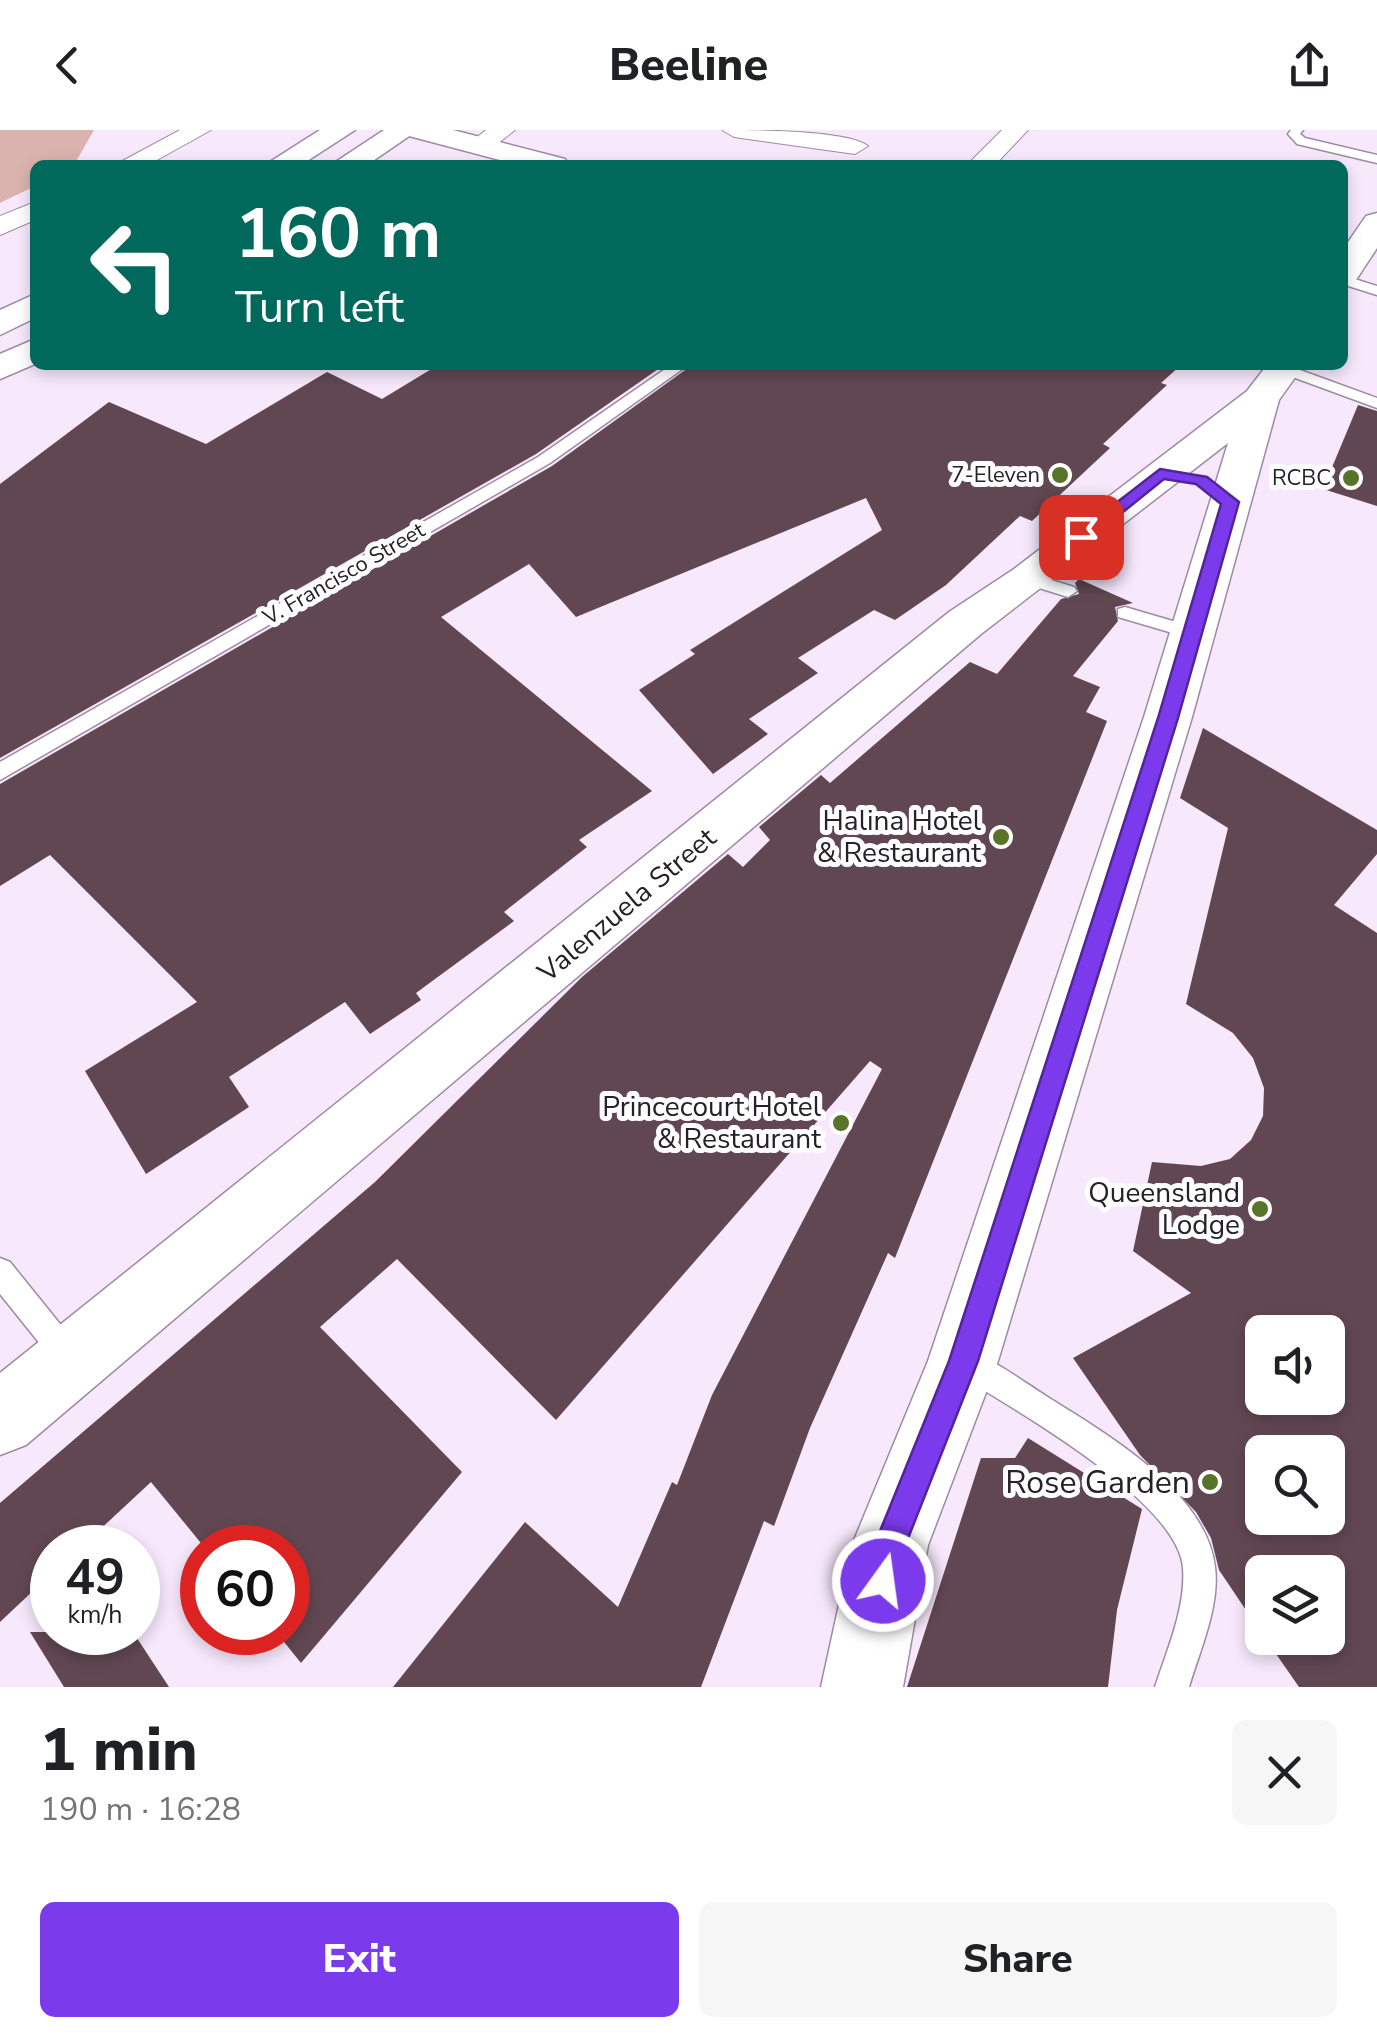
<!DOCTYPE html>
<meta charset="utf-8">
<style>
:root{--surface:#fff;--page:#f6f6f6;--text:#202124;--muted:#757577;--accent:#7c3aed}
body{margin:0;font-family:"Nunito Sans",sans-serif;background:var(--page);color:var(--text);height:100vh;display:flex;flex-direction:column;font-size:38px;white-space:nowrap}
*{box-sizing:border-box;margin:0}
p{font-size:32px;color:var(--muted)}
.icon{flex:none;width:55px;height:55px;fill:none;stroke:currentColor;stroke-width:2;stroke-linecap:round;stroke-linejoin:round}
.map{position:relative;height:1557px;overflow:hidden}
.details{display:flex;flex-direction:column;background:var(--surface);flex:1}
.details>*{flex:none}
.top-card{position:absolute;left:30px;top:30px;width:1318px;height:210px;border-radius:15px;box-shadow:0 5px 15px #0003;background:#00695c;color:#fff;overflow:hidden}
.buttons{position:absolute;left:1245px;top:1185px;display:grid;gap:20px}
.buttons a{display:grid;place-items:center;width:100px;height:100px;border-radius:15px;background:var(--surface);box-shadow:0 5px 15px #0003;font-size:50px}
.speed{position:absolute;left:30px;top:1395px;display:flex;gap:20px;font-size:50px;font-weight:700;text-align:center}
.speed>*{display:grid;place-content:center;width:130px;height:130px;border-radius:50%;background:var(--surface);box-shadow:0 5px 15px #0003;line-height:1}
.speed small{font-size:25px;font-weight:400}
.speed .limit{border:15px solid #d22;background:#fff;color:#111}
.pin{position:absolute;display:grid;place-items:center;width:85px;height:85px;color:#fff;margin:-42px;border-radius:20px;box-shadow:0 5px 15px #0006}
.me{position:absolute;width:110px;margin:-55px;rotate:14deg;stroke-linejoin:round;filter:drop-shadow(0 0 8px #0008)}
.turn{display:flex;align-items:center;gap:35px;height:210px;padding:0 40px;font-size:45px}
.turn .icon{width:130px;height:130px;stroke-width:2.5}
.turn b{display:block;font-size:70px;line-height:85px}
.round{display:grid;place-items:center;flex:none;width:105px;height:105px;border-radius:15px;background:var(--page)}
.overview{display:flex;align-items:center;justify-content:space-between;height:170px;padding:0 40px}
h1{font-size:60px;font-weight:800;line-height:75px}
.button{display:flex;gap:20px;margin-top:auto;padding:20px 40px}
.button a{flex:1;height:115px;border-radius:15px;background:var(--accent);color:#fff;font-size:40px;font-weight:800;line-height:115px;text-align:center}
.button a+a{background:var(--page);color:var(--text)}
header{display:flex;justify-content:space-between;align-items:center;height:130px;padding:0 40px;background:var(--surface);font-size:45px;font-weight:800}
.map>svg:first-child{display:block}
</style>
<header><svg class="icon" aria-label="back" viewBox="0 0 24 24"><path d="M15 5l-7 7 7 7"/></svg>Beeline<svg class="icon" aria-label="share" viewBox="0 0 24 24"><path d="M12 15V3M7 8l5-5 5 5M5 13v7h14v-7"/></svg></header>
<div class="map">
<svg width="1377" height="1557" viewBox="0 0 1377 1557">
<rect width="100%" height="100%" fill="#f7e8fc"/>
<!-- green -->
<path fill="#dab3af" d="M0,0H94L74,35H35V56L0,73Z"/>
<!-- building -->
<g fill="#614752" fill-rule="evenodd">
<path d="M438,235H664L536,324L0,628V354L109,272L206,314L327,242L382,269Z"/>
<path d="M692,235H1181L1161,253L1167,255L1103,314L1110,318L1032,391L1020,386L946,455L895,490L874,480L798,528L818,543L749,589L768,604L713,644L639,560L695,524L690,520L882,400L866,368L576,487L529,434L441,487L652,661L579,710L587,717L504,782L514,791L416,863L421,870L370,904L345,872L229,947L249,977L146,1044L85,941L197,872L50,725L0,756V654L552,336Z"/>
<path d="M1358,275L1377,281V376L1323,359Z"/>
<path d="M1079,449L1133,473L1115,477L1118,491L1073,546L1100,557L1086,582L1107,591L895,1128L888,1123L810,1298L774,1396L764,1391L701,1557H393L525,1392L618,1477L672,1352L677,1355L712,1265L882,939L870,931L556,1290L397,1129L320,1197L462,1342L301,1533L276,1502H288V1418H205L151,1352L80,1418H52V1443L0,1492V1373L375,1052L582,847L728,724L743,737L770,710L759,697L821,645L830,653L970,532L997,544L1061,469L1079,464L1075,453Z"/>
<path d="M1203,598L1377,700V724L1334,775L1377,803V1557H1299L1265,1508H1328V1442H1262V1504L1219,1440L1211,1408L1196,1382L1140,1325L1073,1228L1191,1163L1133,1121L1152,1032L1201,1036L1230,1029L1251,1010L1263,986L1264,958L1253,928L1233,903L1186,874L1228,698L1180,668ZM1262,1202H1328V1268H1262ZM1262,1322H1328V1388H1262Z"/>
<path d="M1028,1308L1142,1379L1117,1480L1108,1557H907L981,1328H1015Z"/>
<path d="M30,1502H133L169,1557H64Z"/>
</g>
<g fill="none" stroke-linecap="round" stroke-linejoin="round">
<!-- lane casing -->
<g stroke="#9d8ba2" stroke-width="3">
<g id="lane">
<path d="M1291,0H1303L1300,4L1305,8L1377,25V33L1297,14L1288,4Z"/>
<path d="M1342,145L1377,156V165L1342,154Z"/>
<path d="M671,235H688L550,333L0,650V632L538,327Z"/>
<path d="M1279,236H1289L1377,268V278L1279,242Z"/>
<path d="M1029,443L1074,457L1077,461L1068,467L1023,453L1020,449Z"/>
<path d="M1125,477L1200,499L1202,503L1193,509L1118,487V479Z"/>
<path d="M0,1128L10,1132L77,1215L81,1225L77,1235L67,1239L57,1235L0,1164Z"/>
<path d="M966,1219C994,1230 1020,1249 1046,1266C1105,1303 1206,1361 1215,1437C1220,1476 1200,1520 1189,1557H1155C1167,1520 1186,1477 1183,1438C1178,1370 1011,1278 956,1243L952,1233L956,1223Z"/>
</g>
</g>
<!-- street casing -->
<g stroke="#9d8ba2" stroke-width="2">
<g id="street">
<path d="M180,0H211L148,35H115Z"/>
<path d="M486,0H515L488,21H470L466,16Z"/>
<path d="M722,0C752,0 848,0 868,16L855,24L734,7Z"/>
<path d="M1002,0H1028L995,35H967Z"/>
<path d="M35,72V90L0,105V86Z"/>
</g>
</g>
<!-- secondary casing -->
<g stroke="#9d8ba2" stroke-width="3">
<path id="secondary" d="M405,0H453L565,29L569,35H519L409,6Z"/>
</g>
<!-- primary casing -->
<g stroke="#9d8ba2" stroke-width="3">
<g id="primary">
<path d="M1377,83V118L1354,153L1342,156V121L1366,86Z"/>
<path d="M1267,235H1304L1279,270L1192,587L998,1231L928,1415L903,1557H821L852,1415L928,1231L1144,587L1228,313L981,504L26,1315L0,1325V1243L949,482L1014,439L1247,261Z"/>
</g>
</g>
<!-- highway casing -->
<g stroke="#9d8ba2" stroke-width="3">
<g id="highway">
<path d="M320,0H355L301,35H265Z"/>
<path d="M384,0H418L367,35H331Z"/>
<path d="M35,164V188L0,205V180Z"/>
<path d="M35,209V234L0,249V224Z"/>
</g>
</g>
<!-- lane -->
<use href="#lane" fill="#fff" fill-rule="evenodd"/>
<!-- street -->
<use href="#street" fill="#fff" fill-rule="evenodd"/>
<!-- secondary -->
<use href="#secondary" fill="#fff" fill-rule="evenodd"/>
<!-- primary -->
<use href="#primary" fill="#fff" fill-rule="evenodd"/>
<!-- highway -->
<use href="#highway" fill="#fff" fill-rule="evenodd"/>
</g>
<!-- route -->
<path fill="#7c3aed" stroke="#51269a" stroke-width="2.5" d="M1160,339L1207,347L1239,372L1178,588L978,1231L905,1416L894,1462L883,1467L871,1462L867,1451L874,1416L949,1231L1158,588L1221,374L1196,354L1164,349L1087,411L1072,407Z"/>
<!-- markers -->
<g fill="#587428" stroke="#fff" stroke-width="4">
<circle cx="1060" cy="345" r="10"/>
<circle cx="1351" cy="348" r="10"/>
<circle cx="1001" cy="707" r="10"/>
<circle cx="841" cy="993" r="10"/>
<circle cx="1260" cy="1079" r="10"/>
<circle cx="1210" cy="1352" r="10"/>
</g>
<g text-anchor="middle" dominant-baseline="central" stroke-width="10" stroke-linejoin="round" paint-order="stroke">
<!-- far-poi labels -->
<g font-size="22" fill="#262029" stroke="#fff" text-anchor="end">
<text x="1040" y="345">7-Eleven</text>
<text x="1331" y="348">RCBC</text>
</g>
<!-- far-street labels -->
<g font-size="22" fill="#262029" stroke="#fff">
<text transform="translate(344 444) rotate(-30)">V. Francisco Street</text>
</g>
<!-- poi labels -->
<g font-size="28" fill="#262029" stroke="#fff" text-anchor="end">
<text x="981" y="691">Halina Hotel<tspan x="981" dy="32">&amp; Restaurant</tspan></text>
<text x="821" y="977">Princecourt Hotel<tspan x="821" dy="32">&amp; Restaurant</tspan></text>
<text x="1240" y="1063">Queensland<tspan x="1240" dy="32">Lodge</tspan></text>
</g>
<!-- street labels -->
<g font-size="28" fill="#262029" stroke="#fff">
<text transform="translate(627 775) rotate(-40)">Valenzuela Street</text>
</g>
<!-- near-poi labels -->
<g font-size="32" fill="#262029" stroke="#fff" text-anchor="end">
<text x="1190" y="1352">Rose Garden</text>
</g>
</g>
</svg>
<div class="buttons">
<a><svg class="icon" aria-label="sound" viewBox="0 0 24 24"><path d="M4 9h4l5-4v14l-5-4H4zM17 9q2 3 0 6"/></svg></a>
<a><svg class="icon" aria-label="search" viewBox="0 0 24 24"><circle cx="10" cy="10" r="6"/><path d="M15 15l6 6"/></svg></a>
<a><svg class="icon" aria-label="layers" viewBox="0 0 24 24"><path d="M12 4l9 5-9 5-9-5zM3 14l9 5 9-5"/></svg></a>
</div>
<div class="speed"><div>49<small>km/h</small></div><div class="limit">60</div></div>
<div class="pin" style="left:1081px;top:407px;background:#d93025"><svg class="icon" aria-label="arrive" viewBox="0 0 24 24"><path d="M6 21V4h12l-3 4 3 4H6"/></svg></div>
<svg class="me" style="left:883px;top:1451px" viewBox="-20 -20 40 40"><circle r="17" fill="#7c3aed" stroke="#fff" stroke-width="3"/><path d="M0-11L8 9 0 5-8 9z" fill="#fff"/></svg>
<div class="top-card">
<div class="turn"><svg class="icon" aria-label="left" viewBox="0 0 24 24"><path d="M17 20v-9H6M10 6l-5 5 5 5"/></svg><div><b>160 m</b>Turn left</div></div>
</div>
</div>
<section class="details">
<div class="overview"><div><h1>1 min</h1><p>190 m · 16:28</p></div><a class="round"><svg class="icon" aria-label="close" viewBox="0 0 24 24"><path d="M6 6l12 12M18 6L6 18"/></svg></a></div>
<div class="button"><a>Exit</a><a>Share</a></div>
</section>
